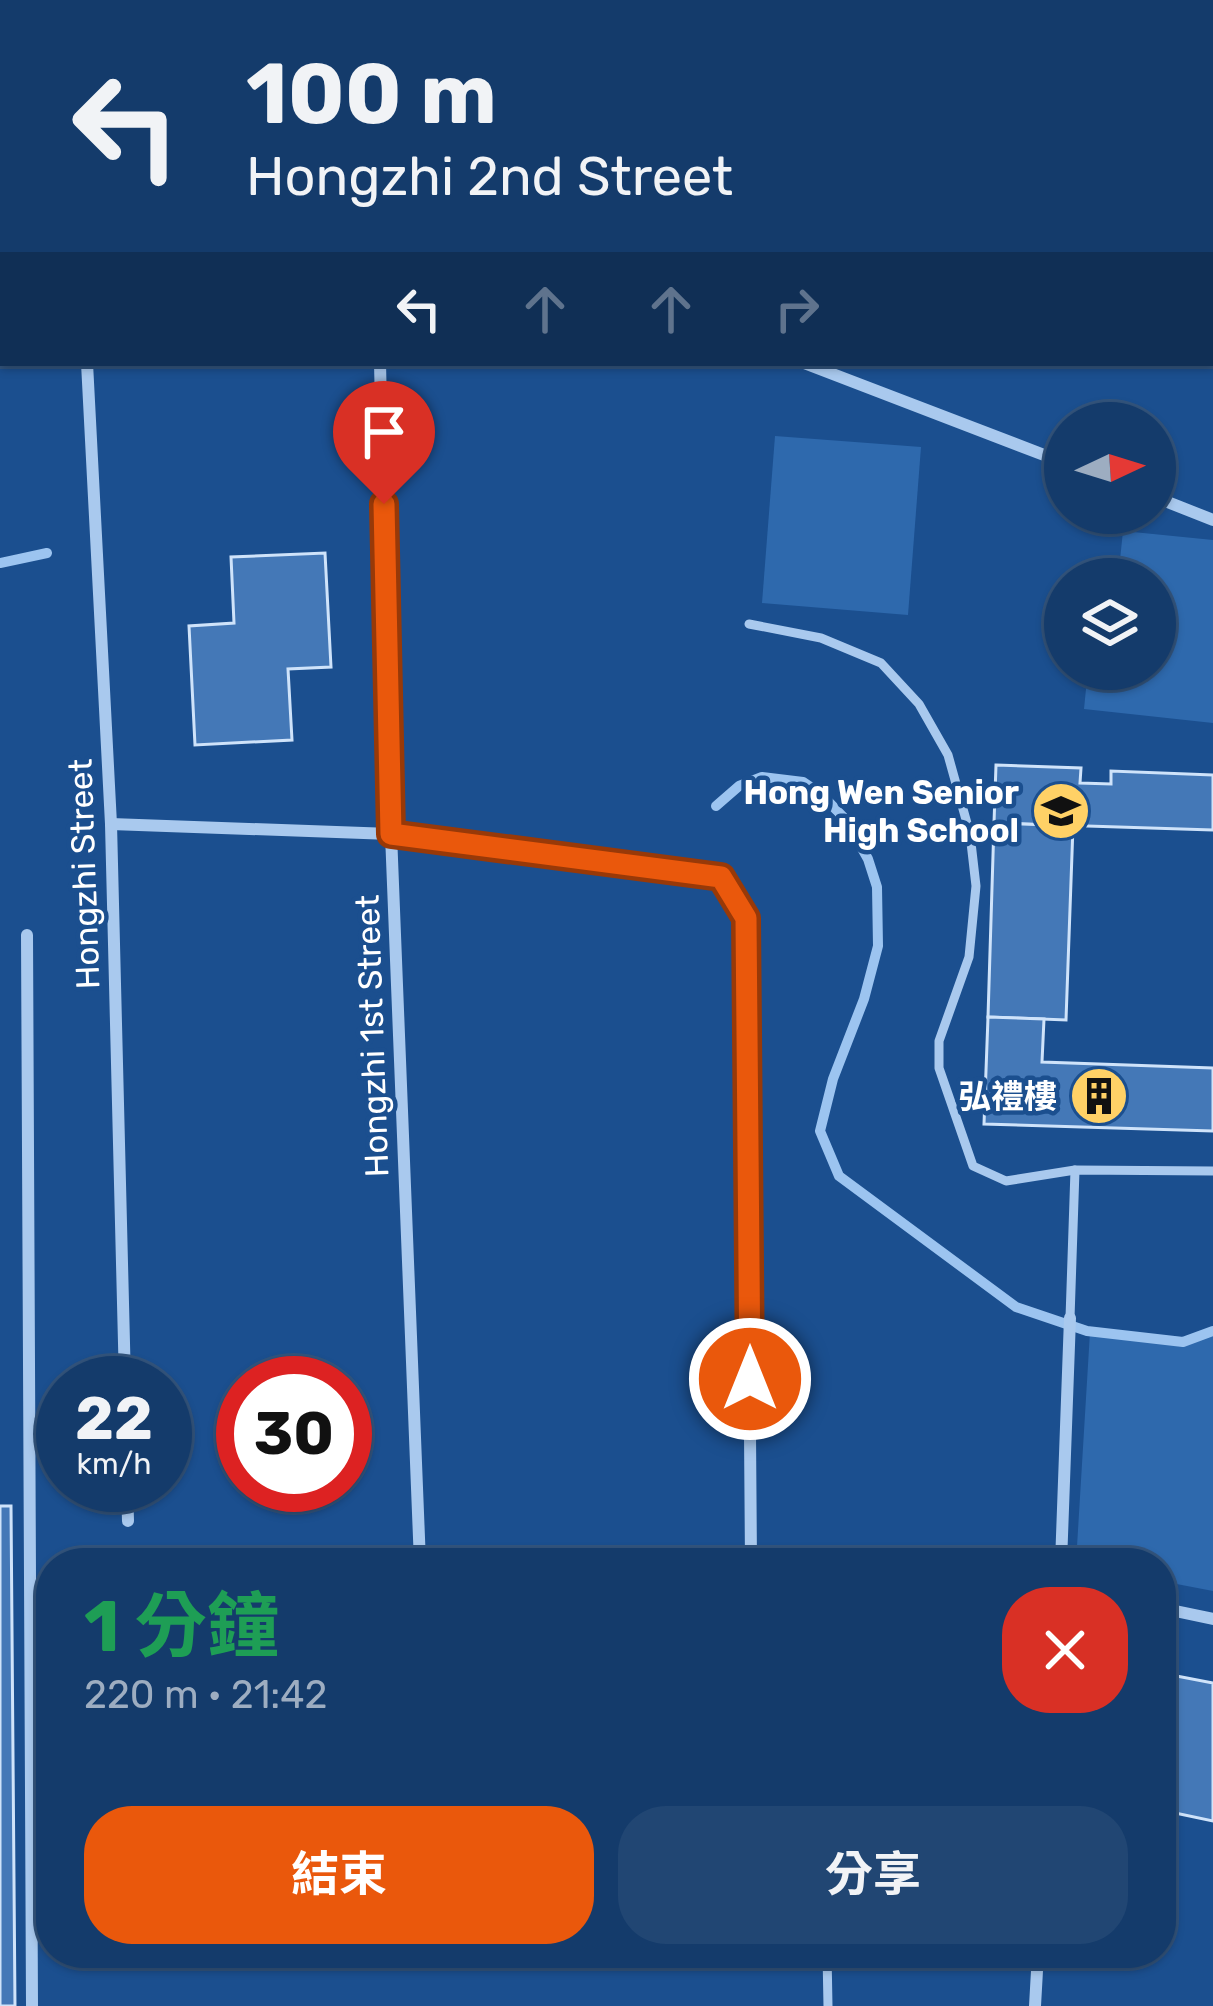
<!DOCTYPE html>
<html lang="zh-TW">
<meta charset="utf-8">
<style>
:root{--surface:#143b6b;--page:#214673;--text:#f1f3f6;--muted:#9dadc1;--line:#33557e;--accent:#ea580c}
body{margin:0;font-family:Rubik,"Noto Sans TC",sans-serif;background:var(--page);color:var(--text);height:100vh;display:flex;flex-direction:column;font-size:45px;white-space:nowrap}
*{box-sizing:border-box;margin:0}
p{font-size:39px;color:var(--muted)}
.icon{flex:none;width:66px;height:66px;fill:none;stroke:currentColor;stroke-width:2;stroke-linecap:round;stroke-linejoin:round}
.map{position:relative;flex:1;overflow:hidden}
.side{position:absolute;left:36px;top:1548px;width:1140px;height:420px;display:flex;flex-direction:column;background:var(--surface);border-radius:48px;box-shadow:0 3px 9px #0004,0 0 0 3px var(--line)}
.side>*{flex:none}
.guide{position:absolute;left:0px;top:0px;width:1215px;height:366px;box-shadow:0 3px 9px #0004,0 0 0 3px var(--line);background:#143b6b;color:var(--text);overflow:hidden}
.needle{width:78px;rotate:86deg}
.controls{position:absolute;left:1044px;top:402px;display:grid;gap:24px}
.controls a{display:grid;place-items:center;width:132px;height:132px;border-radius:50%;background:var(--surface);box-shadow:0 3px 9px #0004,0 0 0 3px var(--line);font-size:60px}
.speed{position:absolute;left:36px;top:1356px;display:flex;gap:24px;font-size:60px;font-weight:700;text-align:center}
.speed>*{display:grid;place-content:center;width:156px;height:156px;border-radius:50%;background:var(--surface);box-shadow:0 3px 9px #0004,0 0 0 3px var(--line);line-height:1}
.speed small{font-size:30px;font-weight:400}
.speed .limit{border:18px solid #d22;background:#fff;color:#111}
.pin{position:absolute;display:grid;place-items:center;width:102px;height:102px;color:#fff;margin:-123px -51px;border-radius:50% 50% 50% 0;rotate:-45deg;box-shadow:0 0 12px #0007}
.pin .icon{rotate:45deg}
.me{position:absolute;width:132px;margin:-66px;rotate:0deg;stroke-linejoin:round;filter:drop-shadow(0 0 9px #0008)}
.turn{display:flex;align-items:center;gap:42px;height:252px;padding:0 48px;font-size:54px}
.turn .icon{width:156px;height:156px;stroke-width:2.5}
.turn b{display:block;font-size:84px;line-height:102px}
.lanes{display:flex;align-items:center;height:114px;padding:0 48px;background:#0003;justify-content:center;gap:60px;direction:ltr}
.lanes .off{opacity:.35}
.round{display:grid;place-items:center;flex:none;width:126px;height:126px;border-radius:48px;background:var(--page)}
.headline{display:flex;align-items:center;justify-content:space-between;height:204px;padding:0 48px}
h1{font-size:72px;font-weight:700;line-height:90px;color:#1e9e55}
.primary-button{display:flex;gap:24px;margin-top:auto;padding:24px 48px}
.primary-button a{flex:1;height:138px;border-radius:48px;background:var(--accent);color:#fff;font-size:48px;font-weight:700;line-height:138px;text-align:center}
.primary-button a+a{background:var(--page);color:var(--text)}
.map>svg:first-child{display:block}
</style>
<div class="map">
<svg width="1213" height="2006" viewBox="0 0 1213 2006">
<rect width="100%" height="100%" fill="#1b4f8f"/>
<!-- green -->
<g fill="#2e69ad">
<path d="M775,436L921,447L908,615L762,603Z"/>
<path d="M1123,531L1213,540V723L1084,709L1088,669H1155V579H1118Z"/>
<path d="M1213,1328V1591L1161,1581V1563H1076L1090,1332L1184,1338Z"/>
</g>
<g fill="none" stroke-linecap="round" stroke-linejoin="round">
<!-- stream -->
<g stroke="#9cc4f0" stroke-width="10">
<path d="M0,563L47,553"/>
<path d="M716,806L739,786L762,777L803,782L822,795L846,820L868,859L877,887L878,946L864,999L833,1079L820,1131L839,1176L1016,1307L1087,1331L1183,1342L1213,1331"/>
</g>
</g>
<!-- building -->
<g fill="#4478b7" stroke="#cfe3fa" stroke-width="3">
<path d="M464,0H693L692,3H463Z"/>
<path d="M325,553L331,667L288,669L292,740L195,745L189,626L234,623L231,557Z"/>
<path d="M996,765L1081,768L1080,783L1111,784V771L1213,775V830L994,823Z"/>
<path d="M994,823L1073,826L1066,1020L988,1017Z"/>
<path d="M988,1017L1044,1019L1042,1062L1213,1068V1131L984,1124Z"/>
<path d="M0,1506H11L15,2006H0Z"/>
<path d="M1161,1673L1213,1683V1821L1161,1810Z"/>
</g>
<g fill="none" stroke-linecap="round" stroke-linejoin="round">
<!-- lane -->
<g stroke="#a9c9ee" stroke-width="9">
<path d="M0,90H3"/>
<path d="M749,624L821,638L881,663L919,704L948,755L970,834L976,886L969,957L939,1041V1068L973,1166L1006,1181L1075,1170L1213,1171"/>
<path d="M1070,1318L1075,1170"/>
<path d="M827,1953L828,2006"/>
</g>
<!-- street -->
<g stroke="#a9c9ee" stroke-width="12">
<path d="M69,0V3"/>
<path d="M939,0L946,3"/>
<path d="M450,3L451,0"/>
<path d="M926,3L927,0"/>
<path d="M1212,120L1213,121"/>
<path d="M87,363L111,824L125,1383"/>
<path d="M380,363L391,834L420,1563"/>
<path d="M804,363L1065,463"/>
<path d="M1155,497L1213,520"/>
<path d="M111,824L391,834L721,876L746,918L751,1563"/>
<path d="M27,935L32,2006"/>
<path d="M127,1485L128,1521"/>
<path d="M1061,1563L1070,1318"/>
<path d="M1161,1608L1213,1619"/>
<path d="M1035,2006L1038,1953"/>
</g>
</g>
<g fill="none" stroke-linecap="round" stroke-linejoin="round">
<!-- route casing -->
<g stroke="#983908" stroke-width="30">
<path id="route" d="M384,504L391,834L721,877L746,918L750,1379"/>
</g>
<!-- route -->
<use href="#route" stroke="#ea580c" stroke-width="21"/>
</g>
<!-- icons -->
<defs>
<g id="school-disc" transform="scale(3)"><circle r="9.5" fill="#ffd166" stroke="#1b4f8f"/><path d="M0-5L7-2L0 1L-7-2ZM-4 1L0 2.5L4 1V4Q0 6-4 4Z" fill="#111"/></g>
<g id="building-disc" transform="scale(3)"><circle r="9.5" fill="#ffd166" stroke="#1b4f8f"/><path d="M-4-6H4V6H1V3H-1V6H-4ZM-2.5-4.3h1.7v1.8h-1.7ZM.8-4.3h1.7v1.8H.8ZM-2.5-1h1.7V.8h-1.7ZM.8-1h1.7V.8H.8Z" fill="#111"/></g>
</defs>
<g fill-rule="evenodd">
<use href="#school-disc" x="1061" y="811"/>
<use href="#building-disc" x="1099" y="1096"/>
</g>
<g text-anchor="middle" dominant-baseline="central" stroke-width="9" stroke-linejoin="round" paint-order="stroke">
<!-- poi labels -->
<g font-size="33" font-weight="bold" fill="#fff" stroke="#1b4f8f" text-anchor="end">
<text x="1019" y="792">Hong Wen Senior<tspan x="1019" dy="38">High School</tspan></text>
<text x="1057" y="1096">弘禮樓</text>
</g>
<!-- street labels -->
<g font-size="33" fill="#fff" stroke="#1b4f8f">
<text transform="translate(84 874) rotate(-92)">Hongzhi Street</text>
<text transform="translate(372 1036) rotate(-92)">Hongzhi 1st Street</text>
</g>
</g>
</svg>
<div class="controls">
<a><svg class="needle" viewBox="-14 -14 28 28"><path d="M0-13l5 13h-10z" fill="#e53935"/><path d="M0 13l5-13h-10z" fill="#9dadc1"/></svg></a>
<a><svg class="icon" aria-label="layers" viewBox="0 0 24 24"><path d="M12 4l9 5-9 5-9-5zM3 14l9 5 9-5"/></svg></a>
</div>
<div class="speed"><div>22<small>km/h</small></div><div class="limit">30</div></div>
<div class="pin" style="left:384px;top:504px;background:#d93025"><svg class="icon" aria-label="arrive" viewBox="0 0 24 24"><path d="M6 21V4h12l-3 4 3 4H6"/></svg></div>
<svg class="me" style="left:750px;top:1379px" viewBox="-20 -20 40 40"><circle r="17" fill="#ea580c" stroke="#fff" stroke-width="3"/><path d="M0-11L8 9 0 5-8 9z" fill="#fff"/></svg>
<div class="guide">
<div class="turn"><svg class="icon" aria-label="left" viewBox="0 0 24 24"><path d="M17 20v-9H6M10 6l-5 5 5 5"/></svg><div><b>100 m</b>Hongzhi 2nd Street</div></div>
<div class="lanes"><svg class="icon" aria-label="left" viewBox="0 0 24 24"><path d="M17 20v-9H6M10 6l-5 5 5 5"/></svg><svg class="icon off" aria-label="ahead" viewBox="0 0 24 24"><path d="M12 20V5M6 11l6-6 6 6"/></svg><svg class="icon off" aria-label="ahead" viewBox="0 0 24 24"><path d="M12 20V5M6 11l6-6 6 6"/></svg><svg class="icon off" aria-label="right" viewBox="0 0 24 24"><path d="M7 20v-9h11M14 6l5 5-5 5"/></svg></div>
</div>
<section class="side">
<div class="headline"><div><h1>1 分鐘</h1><p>220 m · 21:42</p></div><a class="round" style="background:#d93025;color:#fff"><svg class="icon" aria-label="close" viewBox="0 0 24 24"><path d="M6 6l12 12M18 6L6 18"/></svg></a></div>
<div class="primary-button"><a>結束</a><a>分享</a></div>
</section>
</div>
